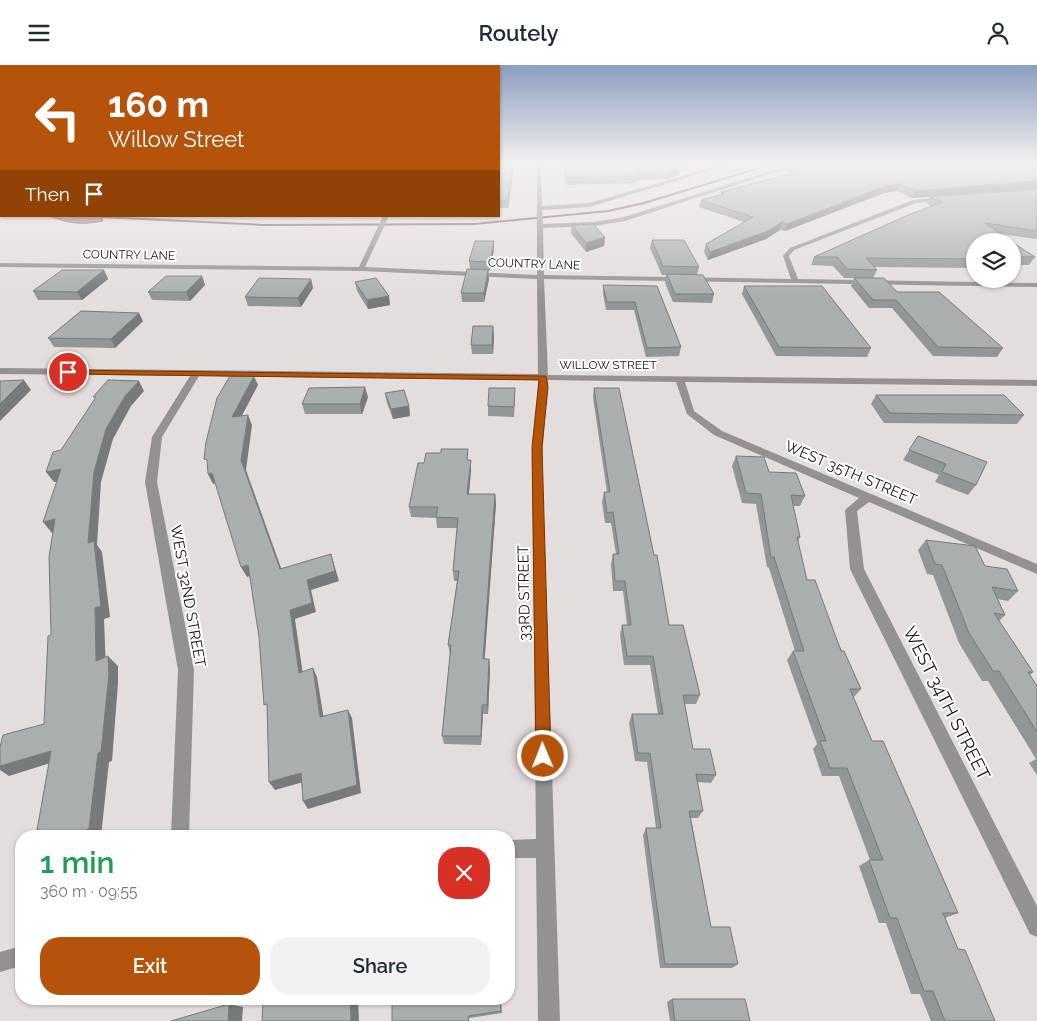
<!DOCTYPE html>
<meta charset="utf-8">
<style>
:root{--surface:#fff;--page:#f2f2f3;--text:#1f2937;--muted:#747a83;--accent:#b45309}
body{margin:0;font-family:Raleway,sans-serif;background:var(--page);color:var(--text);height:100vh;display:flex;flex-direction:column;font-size:19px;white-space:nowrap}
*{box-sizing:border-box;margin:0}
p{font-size:16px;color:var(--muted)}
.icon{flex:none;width:28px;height:28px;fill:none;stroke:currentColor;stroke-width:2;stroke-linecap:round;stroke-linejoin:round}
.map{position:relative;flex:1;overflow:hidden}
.panel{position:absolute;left:15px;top:765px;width:500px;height:175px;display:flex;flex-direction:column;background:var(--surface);border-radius:20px;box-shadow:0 1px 4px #0004}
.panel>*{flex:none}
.top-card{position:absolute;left:0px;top:0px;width:500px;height:152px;box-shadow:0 1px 4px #0004;background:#b45309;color:#fff;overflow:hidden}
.controls{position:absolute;left:966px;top:168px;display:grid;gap:10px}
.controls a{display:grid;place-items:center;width:55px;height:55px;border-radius:50%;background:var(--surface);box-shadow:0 1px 4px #0004;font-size:25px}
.pin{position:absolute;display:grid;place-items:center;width:42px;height:42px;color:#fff;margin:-21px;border:2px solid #fff;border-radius:50%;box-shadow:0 1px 5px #0007}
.me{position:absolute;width:55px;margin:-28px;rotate:359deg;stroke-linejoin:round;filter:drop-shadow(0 0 4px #0008)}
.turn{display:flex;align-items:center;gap:18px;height:105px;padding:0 25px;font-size:22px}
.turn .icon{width:65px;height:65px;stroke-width:2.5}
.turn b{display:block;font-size:35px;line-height:42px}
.then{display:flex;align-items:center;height:48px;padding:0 25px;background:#0003;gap:10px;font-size:19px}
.round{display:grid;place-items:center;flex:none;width:52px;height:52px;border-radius:20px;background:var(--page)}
.headline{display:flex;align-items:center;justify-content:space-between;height:85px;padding:0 25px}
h1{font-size:30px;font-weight:600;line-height:38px;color:#1e9e55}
.cta{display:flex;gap:10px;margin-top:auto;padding:10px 25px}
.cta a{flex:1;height:58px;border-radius:20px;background:var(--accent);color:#fff;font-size:20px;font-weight:600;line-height:58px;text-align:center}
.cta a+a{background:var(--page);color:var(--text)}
header{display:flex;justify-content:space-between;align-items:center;height:65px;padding:0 25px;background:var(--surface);font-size:22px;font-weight:600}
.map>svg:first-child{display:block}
</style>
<header><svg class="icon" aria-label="menu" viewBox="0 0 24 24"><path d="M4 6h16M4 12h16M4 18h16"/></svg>Routely<svg class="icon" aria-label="person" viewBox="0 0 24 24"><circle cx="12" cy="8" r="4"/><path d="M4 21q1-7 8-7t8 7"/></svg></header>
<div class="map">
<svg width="1037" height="956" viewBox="0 0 1037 956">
<rect width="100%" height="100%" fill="#e4ddde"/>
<!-- water -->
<path fill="#a37a82" stroke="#795b61" d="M49,151H101L103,156C80,160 71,159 49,151Z"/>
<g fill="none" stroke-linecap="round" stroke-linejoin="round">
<!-- stream -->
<path fill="#795b61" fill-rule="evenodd" d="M770,99H775L645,139L608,147L475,160L264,161L101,153L100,152L104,151L264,159L475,158L608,145L643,137Z"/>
<!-- minor -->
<g fill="#949191" fill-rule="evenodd">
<path d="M537,99H541L542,141L589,138L724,99H733L589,142L542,145L543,159L594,157L624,152L761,109L800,99H811L764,111L625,156L594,161L543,163L544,210L791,214L783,191L790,183L913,135L944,132L946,135L916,138L794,185L789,191L798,214L1037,218V222L544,214L548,310L1037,315V321L685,317L694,346L722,366L1037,499V509L869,437L857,446L864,504L1037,841V872L1030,869L850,504L845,445L859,433L714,370L687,349L676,317L548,315L542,393L560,956H538L536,793H509V775L536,774L532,393L539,315L199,311L162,372L157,417L194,605L189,771H171L178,605L145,417L152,372L190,311L0,309V303L538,309L537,214L361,206L0,202V198L359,202L383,151H389L365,202L537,210Z"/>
<rect x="0" y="118" width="1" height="4"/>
<path d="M21,881V901L0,907V887Z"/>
</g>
</g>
<!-- wall -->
<g fill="#919696">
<rect x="0" y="99" width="1" height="10"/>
<path d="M499,99H514L508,143H499Z"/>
<path d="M564,99H694L679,103H680L679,110L667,114L637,115L636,118L566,120Z"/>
<path d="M764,99H791L776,103Z"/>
<path d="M1037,99V124L912,133L896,126L884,128L785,166L780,165L766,174L708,195L704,187L706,179L744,157L699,142L701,135L721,130V127L789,110V108L787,107L789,100Z"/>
<path d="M1037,124V174L1000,169L975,176V203L874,202L877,205L873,213L897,227L1003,283L997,292L933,291L892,243H869L851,221L854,213H844L833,201L811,200L814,192L931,141L927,139L930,132Z"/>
<path d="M572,160L605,172L604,181L586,187L571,168Z"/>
<path d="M652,175L699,202L697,210L714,229L712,238L673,237L665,218L666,210H662L650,183Z"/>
<path d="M494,176V184L490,206H488L489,214L484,237H462L461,228L470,204L469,196Z"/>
<path d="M1012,177L1035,192L1029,200H1012Z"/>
<path d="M104,205L108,214L82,235H38L33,226Z"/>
<path d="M202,211L205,220L190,236L152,235L148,227Z"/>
<path d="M311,214L313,223L301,242L248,241L245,232Z"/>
<path d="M355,217L390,240L368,244L357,226Z"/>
<path d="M603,220L657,221L681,282L679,291L646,292L634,245H606L603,228Z"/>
<path d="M744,221L871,283L867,292L776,291L742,229Z"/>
<path d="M143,256L115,283L54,282L48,273Z"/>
<path d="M494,271L493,289H472L471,280Z"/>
<path d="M594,323L669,560L700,630L696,639H684L693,684L716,710L711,718L697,717L703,746L698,753H691L711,862L738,899L732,903H660L643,770L646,763H656L647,697L635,696L629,658L632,649H658L650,600H624L620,570L622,560H627L623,526H613L611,499L613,489H616L611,458H605L602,437L604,427H607L593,333Z"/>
<path d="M385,328L409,341L410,351L393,354L387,338Z"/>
<path d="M876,330L1024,350L1017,359L884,358L871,339Z"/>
<path d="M368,332L362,349H305L302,339Z"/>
<path d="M515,333L514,352L488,351V341Z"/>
<path d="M918,371L976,420L968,430L935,417L939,410L903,395Z"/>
<path d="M736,391L769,407L805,431L800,441H793L800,472L798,477L807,515L861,624L853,633L872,676L958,848L945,853L958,884L995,956H931L920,929H911L886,858H879L859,801L869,795H870L839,711H822L813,684L817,679L787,595L793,586H795L769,503L767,502L756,439L742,438L732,401Z"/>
<path d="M469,395L471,405L469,429H495L496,439L484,594H489L490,604L488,649H483L481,680L444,679L442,671L450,589L448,580L457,516H454L453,506L457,463H437L436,453L411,452L409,442Z"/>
<path d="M926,475L985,501L1018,526L1008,536L997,534L1005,550L999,556L1033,607L1030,610L1037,621V710L1029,698L1036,694L988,616H982L959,578L933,510L927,509L918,485Z"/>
<path d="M501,934L502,948L470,953L392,956Z"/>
<path d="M672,934L750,956H670L667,937Z"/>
</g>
<!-- shaded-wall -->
<g fill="#767a7a">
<path d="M513,99H514L508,143V136Z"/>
<path d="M667,99H694L666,106Z"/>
<path d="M777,99H791L776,103Z"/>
<path d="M680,103L679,110L667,114L668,107Z"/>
<path d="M1037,116V123L912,133L915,126Z"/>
<path d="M899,119L896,126L884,128L785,166L787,159L886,121Z"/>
<path d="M782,157L780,165L766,174L708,195L710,187Z"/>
<path d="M605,172L604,181L586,187V178Z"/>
<path d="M494,176V184L490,206V197Z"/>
<path d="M104,205L108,214L82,235L77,227Z"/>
<path d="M488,205L489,214L484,237V228Z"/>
<path d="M202,211L205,220L190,236L186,227Z"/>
<path d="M311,214L313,223L301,242L298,233Z"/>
<path d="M389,231L390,240L368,244L367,235Z"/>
<path d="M139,248L143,256L115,283L111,274Z"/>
<path d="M493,261L494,271L493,289L492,280Z"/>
<path d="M254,311L258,320L236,362L232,352Z"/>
<path d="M24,315L31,325L0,356V339Z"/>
<path d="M139,316L144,326L131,341L113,374L101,417L97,480L102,487L110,552L104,554L106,605L96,596L95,543L88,478L94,407L106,364L125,331Z"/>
<path d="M365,322L368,332L362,349L360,339Z"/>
<path d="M409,341L410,351L393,354L391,344Z"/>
<path d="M248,350L252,360L246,405L285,514L280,504L241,395Z"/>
<path d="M471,395V405L468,439L467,429Z"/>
<path d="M61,404L69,415L54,417L46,407Z"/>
<path d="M212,408L217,418L213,419L208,409Z"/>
<path d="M495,429L496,439L484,604L483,594Z"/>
<path d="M55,454L64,465L52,468L43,457Z"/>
<path d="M331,489L339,516L311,525L316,547L295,554L304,617L299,608L290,545L307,515Z"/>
<path d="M248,500L253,510L247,512L241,502Z"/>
<path d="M108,591L118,601V618L112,696L109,697L101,771H81Z"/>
<path d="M489,594L490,604L488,649L487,640Z"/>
<path d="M313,603L317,612L325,661L320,652Z"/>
<path d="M482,640L483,649L481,680V671Z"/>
<path d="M348,645L352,653L361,728L308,744L303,736Z"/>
<path d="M51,686L63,694L9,711L0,705V701Z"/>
<path d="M301,708L307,716L275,725L269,717Z"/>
<path d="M350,934H358L359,956H351Z"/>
<path d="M229,939L243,942L242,956H228Z"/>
</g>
<!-- building -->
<g fill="#a9afae" stroke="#767a7a">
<path d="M499,99H513L508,136H499Z"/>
<path d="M565,99H668L680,103L668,107L635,108L637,111L566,113Z"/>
<path d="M793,99H1037V116L915,126L899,119L886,121L787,159L782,157L768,166L710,187L706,179L753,152L701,135L724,129L721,127L790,109V106L800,104L789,100Z"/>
<path d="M1037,124V166L985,158L1011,176H975V194L866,193L877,205L847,204L837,192H814L908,150L943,137L930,132Z"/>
<path d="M593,159L605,172L586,178L572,160Z"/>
<path d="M652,175H684L699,202L663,201Z"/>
<path d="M475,176H494L490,197L469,196Z"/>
<path d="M1012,177L1035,192H1012Z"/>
<path d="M467,204L488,205L484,228H461Z"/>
<path d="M62,205H104L77,227L33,226Z"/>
<path d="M667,209L703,210L714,229H675Z"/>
<path d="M166,211H202L186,227H148Z"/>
<path d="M259,213L311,214L298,233L245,232Z"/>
<path d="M376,213L389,231L367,235L355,217Z"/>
<path d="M854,213H884L897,227H939L1003,283L938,282L896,235H873Z"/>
<path d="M603,220L657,221L681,282L647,283L635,237H607Z"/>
<path d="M744,221H822L871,283L779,282Z"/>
<path d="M81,246L139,248L111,274L48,273Z"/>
<path d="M473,261H493L492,280H471Z"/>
<path d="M230,311H254L232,352L248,350L241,395L280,504L331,489L335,506L307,515L312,538L290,545L299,608L313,603L320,652L348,645L357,720L303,736L301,708L269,717L267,639L264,640L259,572L248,500L241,502L212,408L208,409L207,395L204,394L206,377L217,333Z"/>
<path d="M24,315L0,339V316Z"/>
<path d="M108,315L139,316L125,331L106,364L94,407L88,478L94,476L101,541L95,543L96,596L108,591L109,609L101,687L98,688L89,764L81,767V771H36L51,686L0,701V682L3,670L44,659L48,571L51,570L49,492L55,454L43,457L61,404L46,407L53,387L61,385L96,332H93Z"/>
<path d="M365,322L360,339H302L309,323Z"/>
<path d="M489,323H515L514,342L488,341Z"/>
<path d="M594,323H619L654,490H657L669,560H683L700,630H683L693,684H710L716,710L696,709L703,746H689L711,862H730L738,899H665L646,763H661L650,688H638L632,649H663L653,591H627L622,560H631L625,516H615L613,489H619L613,447L607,448L604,427H610Z"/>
<path d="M404,325L409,341L391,344L385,328Z"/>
<path d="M876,330H1004L1024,350L890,348Z"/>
<path d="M918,371L987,397L976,420L942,407L946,399L909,385Z"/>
<path d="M441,384H468L467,395H471L467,429H495L483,594H489L487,640H482L481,671H442L451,580H448L459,506H453L458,453L436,452L438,442H409L418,398H424L426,388H441Z"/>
<path d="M736,391L764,392L769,407L796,408L805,431L791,430L800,472H797L807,515H815L841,586H844L861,624H850L872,676H883L958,848H943L958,884L965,885L995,956H945L933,926H924L897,853H890L869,795H883L847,703H830L820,676H826L793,586H804L774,492H771L761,429L746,428Z"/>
<path d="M926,475L975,481L985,501L1007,504L1018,526L992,522L1005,550L994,548L1033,607H1028L1037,621V667L999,606H993L969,568L942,500L935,499Z"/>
<path d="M263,934H350L351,956H262Z"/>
<path d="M392,934H500L501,946L468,951L469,956H392Z"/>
<path d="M672,934H745L750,956H675Z"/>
<path d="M229,939L228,956H171Z"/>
</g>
<!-- sky -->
<linearGradient id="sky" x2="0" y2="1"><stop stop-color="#8c9dbf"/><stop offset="0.42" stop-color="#f3f0f0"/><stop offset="1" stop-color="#f3f0f0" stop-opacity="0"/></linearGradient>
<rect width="1037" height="233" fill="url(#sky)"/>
<!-- route -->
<path fill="#b45309" stroke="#753606" d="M65,305L546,311L548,322L542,382L551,691L549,696L543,698L538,696L536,691L532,382L539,315L68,309H65Z"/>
<g text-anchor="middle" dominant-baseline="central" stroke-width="4" stroke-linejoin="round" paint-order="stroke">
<!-- far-street labels -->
<g font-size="12" fill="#161314" stroke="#fff">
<text transform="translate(129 190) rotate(1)">COUNTRY LANE</text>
<text transform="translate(534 199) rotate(2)">COUNTRY LANE</text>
<text x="608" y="300">WILLOW STREET</text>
</g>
<!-- street labels -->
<g font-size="15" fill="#161314" stroke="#fff">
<text transform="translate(851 408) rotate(23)">WEST 35TH STREET</text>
<text transform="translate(524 528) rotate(-91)">33RD STREET</text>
<text transform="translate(188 531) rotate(80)">WEST 32ND STREET</text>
</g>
<!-- near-street labels -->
<g font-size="18" fill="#161314" stroke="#fff">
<text transform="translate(947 638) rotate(63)">WEST 34TH STREET</text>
</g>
</g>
</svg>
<div class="controls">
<a><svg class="icon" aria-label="layers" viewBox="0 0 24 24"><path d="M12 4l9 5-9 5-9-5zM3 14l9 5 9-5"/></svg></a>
</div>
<div class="pin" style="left:68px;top:307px;background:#d93025"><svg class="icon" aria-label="arrive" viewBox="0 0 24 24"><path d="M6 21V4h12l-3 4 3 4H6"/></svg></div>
<svg class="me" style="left:543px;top:691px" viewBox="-20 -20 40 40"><circle r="17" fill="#b45309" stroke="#fff" stroke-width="3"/><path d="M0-11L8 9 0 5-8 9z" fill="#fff"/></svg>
<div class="top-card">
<div class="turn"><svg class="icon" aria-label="left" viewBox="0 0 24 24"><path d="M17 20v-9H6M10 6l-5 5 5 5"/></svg><div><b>160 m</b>Willow Street</div></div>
<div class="then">Then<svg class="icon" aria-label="arrive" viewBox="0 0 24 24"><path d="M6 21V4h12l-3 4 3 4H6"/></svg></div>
</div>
<section class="panel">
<div class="headline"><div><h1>1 min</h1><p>360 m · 09:55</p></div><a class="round" style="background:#d93025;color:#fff"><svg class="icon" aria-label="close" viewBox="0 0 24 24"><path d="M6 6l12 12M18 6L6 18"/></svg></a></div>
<div class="cta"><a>Exit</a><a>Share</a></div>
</section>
</div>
